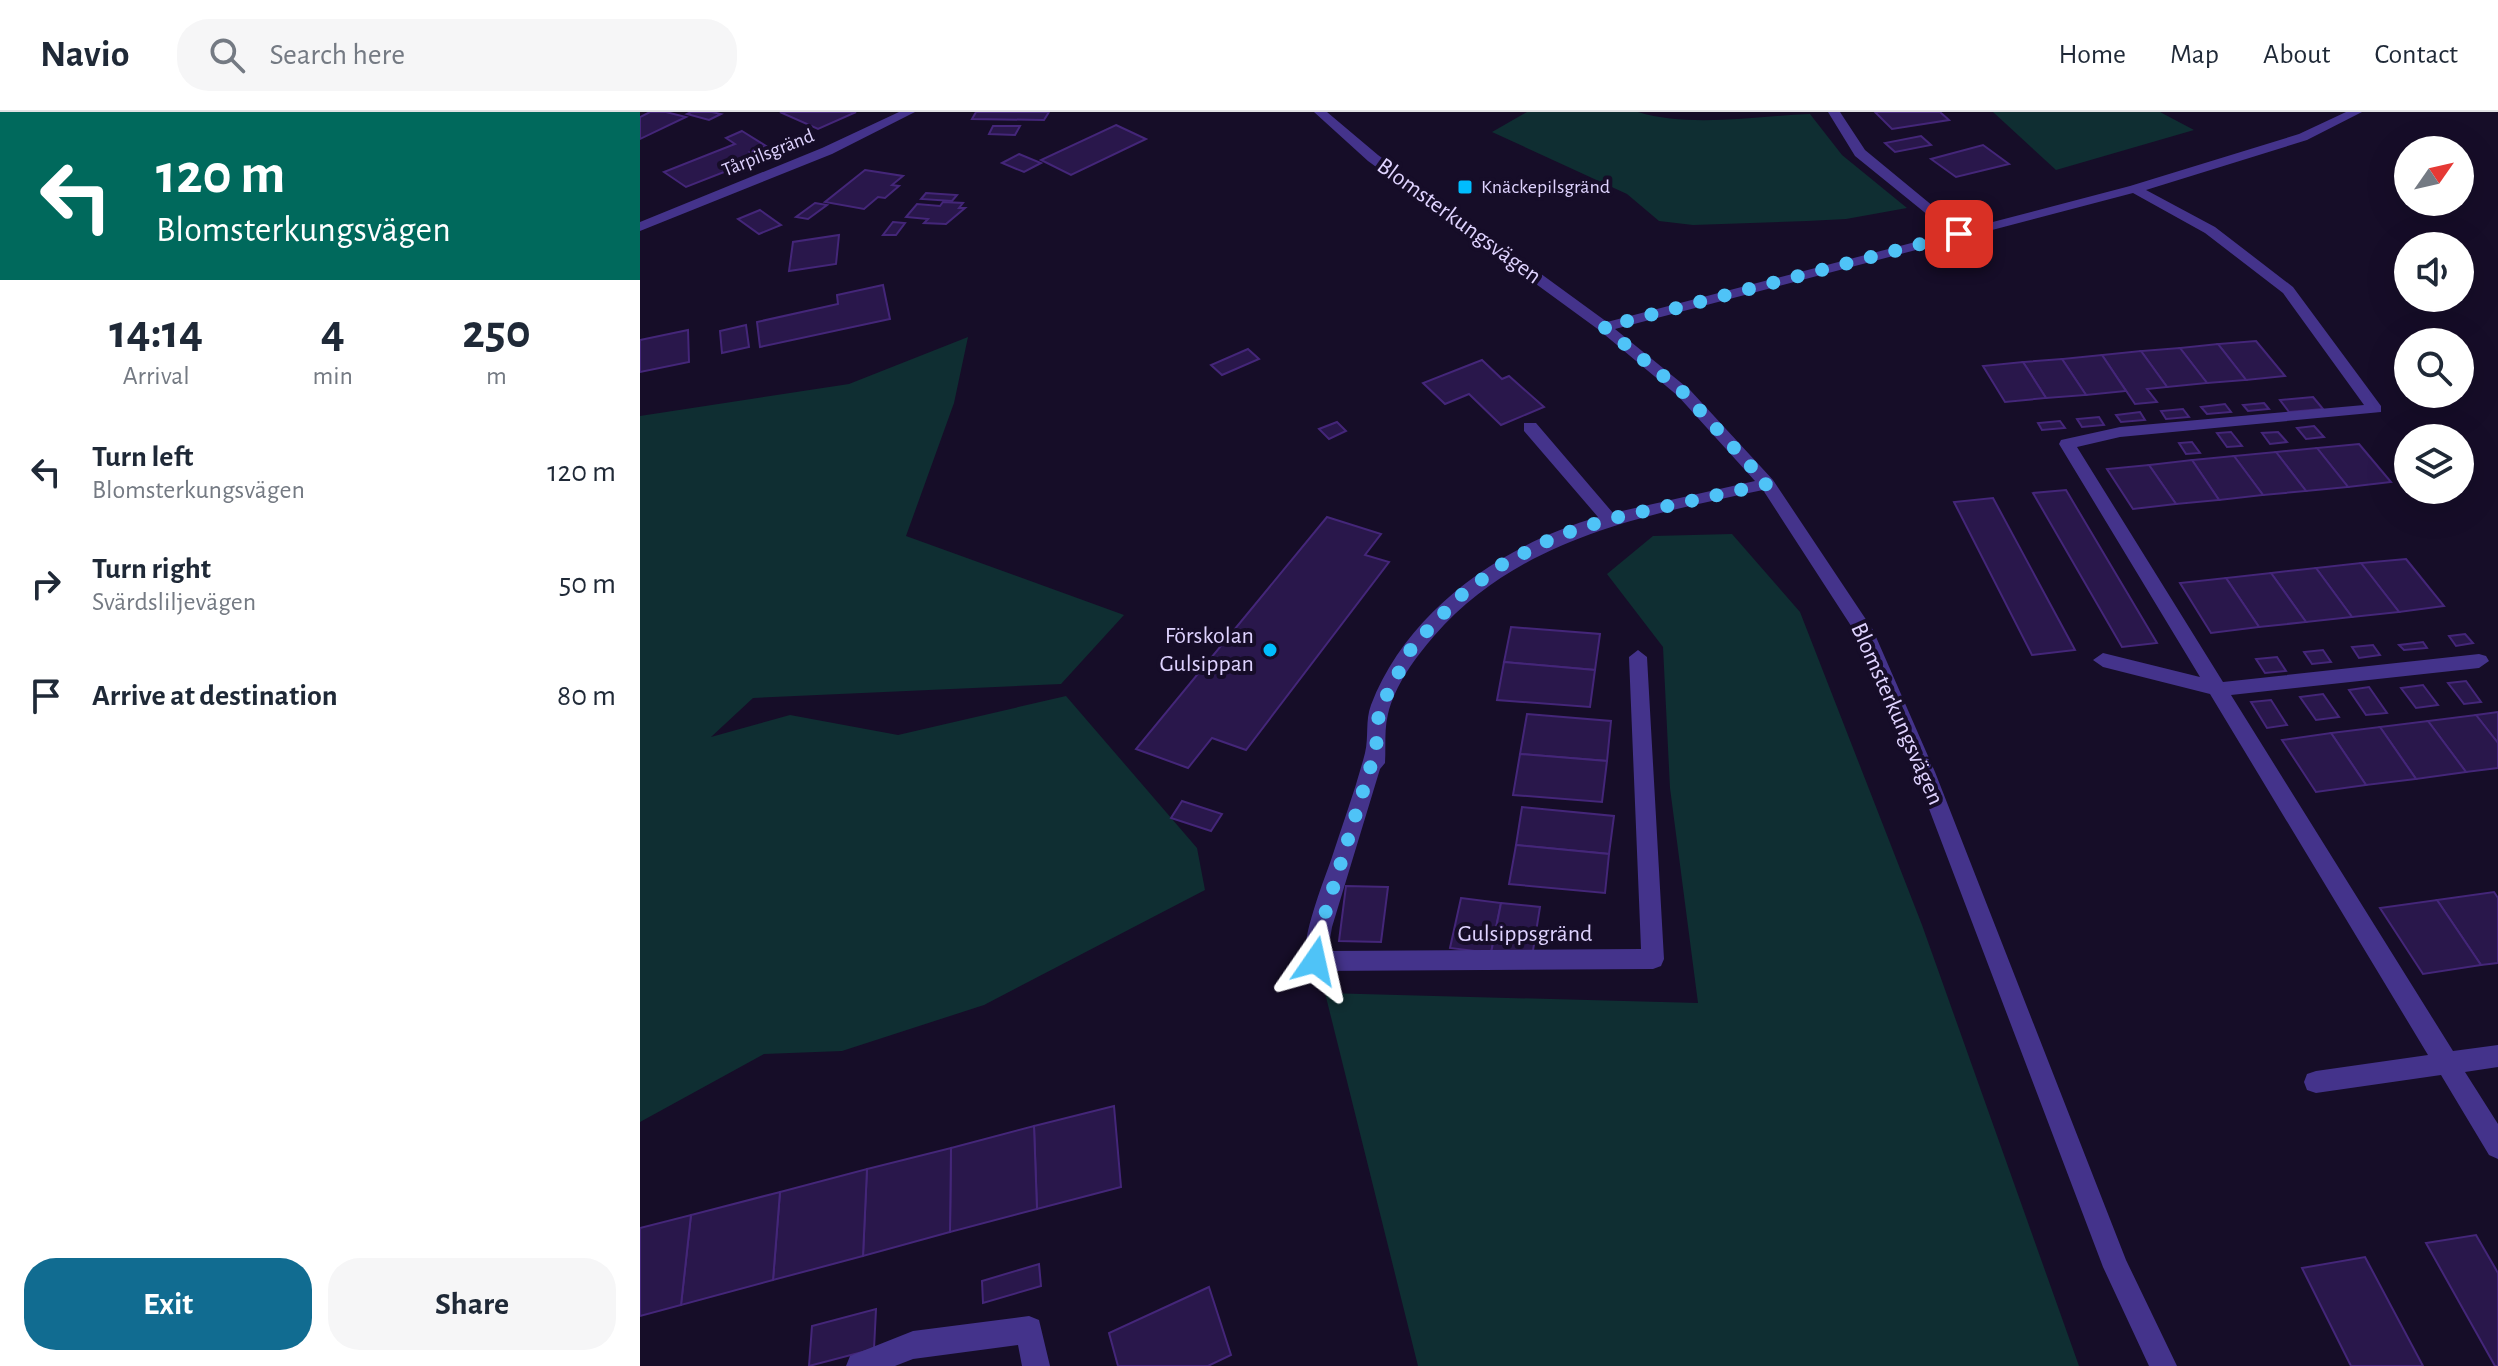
<!DOCTYPE html>
<meta charset="utf-8">
<style>
:root{--surface:#fff;--page:#f6f6f7;--text:#1f2937;--muted:#747a83;--line:#e0e1e3;--accent:#116c91}
body{margin:0;font-family:"Alegreya Sans",sans-serif;background:var(--page);color:var(--text);height:100vh;display:flex;flex-direction:column;font-size:30px;white-space:nowrap}
*{box-sizing:border-box;margin:0}
p{font-size:26px;color:var(--muted)}
.icon{flex:none;width:44px;height:44px;fill:none;stroke:currentColor;stroke-width:2;stroke-linecap:round;stroke-linejoin:round}
.map{position:relative;flex:1;overflow:hidden}
.drawer{display:flex;flex-direction:column;background:var(--surface);width:640px}
.drawer>*{flex:none}
.banner{background:#00695c;color:#fff;overflow:hidden}
.needle{width:52px;rotate:56deg}
.tools{position:absolute;left:1754px;top:24px;display:grid;gap:16px}
.tools a{display:grid;place-items:center;width:80px;height:80px;border-radius:50%;background:var(--surface);box-shadow:0 8px 32px #0002;font-size:40px}
.pin{position:absolute;display:grid;place-items:center;width:68px;height:68px;color:#fff;margin:-34px;border-radius:16px;box-shadow:0 4px 12px #0006}
.me{position:absolute;width:88px;margin:-44px;rotate:11deg;stroke-linejoin:round;filter:drop-shadow(0 0 6px #0008)}
.turn{display:flex;align-items:center;gap:28px;height:168px;padding:0 24px;font-size:36px}
.turn .icon{width:104px;height:104px;stroke-width:2.5}
.turn b{display:block;font-size:56px;line-height:68px}
.eta{display:flex;justify-content:space-evenly;align-items:center;height:136px;text-align:center}
.eta b{font-size:48px;font-weight:700;line-height:56px}
.button{display:flex;gap:16px;margin-top:auto;padding:16px 24px}
.button a{flex:1;height:92px;border-radius:32px;background:var(--accent);color:#fff;font-size:32px;font-weight:700;line-height:92px;text-align:center}
.button a+a{background:var(--page);color:var(--text)}
ul{padding:0;list-style:none}
li{display:flex;align-items:center;gap:24px;height:112px;padding:0 24px}
li div{flex:1}
li b{display:block;font-size:30px}
li em{font-style:normal}
header{display:flex;align-items:center;gap:48px;box-sizing:border-box;height:112px;padding:0 40px;background:var(--surface);border-bottom:2px solid var(--line)}
header strong{font-size:38px}
nav{display:flex;gap:44px;margin-inline-start:auto;font-size:28px}
.search{width:560px;height:72px;background:var(--page);display:flex;align-items:center;gap:20px;box-sizing:border-box;padding:0 28px;border-radius:32px;color:var(--muted);font-size:30px}
main{display:flex;flex:1;min-height:0}
.map>svg:first-child{display:block}
</style>
<header>
<strong>Navio</strong>
<div class="search"><svg class="icon" aria-label="search" viewBox="0 0 24 24"><circle cx="10" cy="10" r="6"/><path d="M15 15l6 6"/></svg>Search here</div>
<nav><a>Home</a><a>Map</a><a>About</a><a>Contact</a></nav>
</header>
<main>
<section class="drawer">
<div class="banner">
<div class="turn"><svg class="icon" aria-label="left" viewBox="0 0 24 24"><path d="M17 20v-9H6M10 6l-5 5 5 5"/></svg><div><b>120 m</b>Blomsterkungsvägen</div></div>
</div>
<div class="eta">
<div><b>14:14</b><p>Arrival</p></div>
<div><b>4</b><p>min</p></div>
<div><b>250</b><p>m</p></div>
</div>
<ul>
<li><svg class="icon" aria-label="left" viewBox="0 0 24 24"><path d="M17 20v-9H6M10 6l-5 5 5 5"/></svg><div><b>Turn left</b><p>Blomsterkungsvägen</p></div><em>120 m</em></li>
<li><svg class="icon" aria-label="right" viewBox="0 0 24 24"><path d="M7 20v-9h11M14 6l5 5-5 5"/></svg><div><b>Turn right</b><p>Svärdsliljevägen</p></div><em>50 m</em></li>
<li><svg class="icon" aria-label="arrive" viewBox="0 0 24 24"><path d="M6 21V4h12l-3 4 3 4H6"/></svg><div><b>Arrive at destination</b></div><em>80 m</em></li>
</ul>
<div class="button"><a>Exit</a><a>Share</a></div>
</section>
<div class="map">
<svg width="1858" height="1254" viewBox="0 0 1858 1254">
<rect width="100%" height="100%" fill="#160d28"/>
<!-- green -->
<g fill="#0f2e32">
<path d="M887,0H998C1051,16 1115,4 1170,2L1202,43L1267,96L1206,107L1167,109L1053,113L1019,109L987,82L852,20Z"/>
<path d="M1353,0H1520L1554,18L1416,58Z"/>
<path d="M328,225L314,291L266,424L484,503L421,572L113,586L71,625L150,603L258,623L426,584L557,736L565,778L344,893L202,939L124,942L0,1010V304L209,272Z"/>
<path d="M1092,422L1160,500L1282,813L1439,1254H778L685,881L1058,891L1030,676L1023,535L967,462L1013,424Z"/>
</g>
<!-- building -->
<g fill="#29174b" stroke="#442679" stroke-width="2">
<path d="M10,0H26L46,5L0,27V5Z"/>
<path d="M51,0H72L81,2L69,8L47,2Z"/>
<path d="M140,0H216L178,17Z"/>
<path d="M336,0H409L404,8L332,7Z"/>
<path d="M1235,0H1300L1309,8L1252,17Z"/>
<path d="M476,13L506,27L431,63L401,48Z"/>
<path d="M353,14H380L375,23L349,22Z"/>
<path d="M102,19L126,34L110,40L120,46L46,75L24,60L95,32L86,26Z"/>
<path d="M1281,24L1291,33L1255,40L1245,31Z"/>
<path d="M1343,33L1369,52L1316,65L1291,47Z"/>
<path d="M379,42L401,51L384,60L362,51Z"/>
<path d="M225,58L263,64L252,73L259,74L245,86L238,85L224,97L185,90Z"/>
<path d="M286,81L317,83L312,89L281,87Z"/>
<path d="M303,90L323,91L319,96H325L306,112L284,111L288,107L266,105L277,92L300,94Z"/>
<path d="M175,91L187,93L168,107L156,105Z"/>
<path d="M120,98L141,113L119,122L98,107Z"/>
<path d="M253,110L265,111L256,123H243Z"/>
<path d="M199,123L196,152L149,159L153,130Z"/>
<path d="M243,173L250,207L120,235L117,210L198,192L197,183Z"/>
<path d="M106,213L109,235L82,241L80,219Z"/>
<path d="M48,218L49,250L0,260V228Z"/>
<path d="M1616,229L1645,264L1606,268L1578,232Z"/>
<path d="M1578,232L1606,268L1567,271L1540,236Z"/>
<path d="M1540,236L1567,271L1527,275L1501,239Z"/>
<path d="M608,237L619,247L582,263L571,253Z"/>
<path d="M1501,239L1527,275L1507,277L1517,290L1495,292L1462,243Z"/>
<path d="M1462,243L1486,279L1446,283L1422,247Z"/>
<path d="M1422,247L1446,283L1406,286L1383,250Z"/>
<path d="M842,248L862,267L869,264L904,295L861,313L829,282L805,292L783,271Z"/>
<path d="M1383,250L1406,286L1365,290L1343,254Z"/>
<path d="M1673,285L1683,297L1649,300L1640,288Z"/>
<path d="M1624,291L1629,297L1608,299L1603,293Z"/>
<path d="M1585,292L1591,300L1567,302L1561,295Z"/>
<path d="M1543,297L1549,305L1526,307L1521,299Z"/>
<path d="M1500,300L1505,308L1481,310L1476,303Z"/>
<path d="M1459,305L1464,313L1442,315L1437,307Z"/>
<path d="M1420,309L1425,316L1402,318L1398,311Z"/>
<path d="M697,310L706,319L689,327L679,317Z"/>
<path d="M1674,314L1684,325L1666,327L1657,316Z"/>
<path d="M1591,320L1602,334L1587,335L1577,321Z"/>
<path d="M1638,320L1647,330L1630,332L1622,321Z"/>
<path d="M1552,330L1560,341L1546,342L1539,331Z"/>
<path d="M1719,332L1751,370L1708,375L1677,336Z"/>
<path d="M1677,336L1708,375L1666,379L1636,340Z"/>
<path d="M1636,340L1666,379L1623,383L1594,344Z"/>
<path d="M1594,344L1623,383L1579,388L1552,348Z"/>
<path d="M1552,348L1579,388L1536,392L1509,353Z"/>
<path d="M1509,353L1536,392L1493,397L1467,357Z"/>
<path d="M1426,378L1517,531L1482,535L1393,381Z"/>
<path d="M1353,386L1435,538L1392,543L1314,390Z"/>
<path d="M687,405L741,422L725,443L749,450L606,638L572,626L548,656L496,637Z"/>
<path d="M1766,447L1804,494L1759,500L1721,451Z"/>
<path d="M1721,451L1759,500L1712,505L1676,456Z"/>
<path d="M1676,456L1712,505L1666,510L1631,461Z"/>
<path d="M1631,461L1666,510L1619,515L1586,466Z"/>
<path d="M1586,466L1619,515L1571,521L1540,471Z"/>
<path d="M871,515L960,522L955,558L864,550Z"/>
<path d="M1825,522L1833,531L1816,534L1809,524Z"/>
<path d="M1783,530L1787,536L1764,538L1759,533Z"/>
<path d="M1733,533L1740,543L1719,546L1712,535Z"/>
<path d="M1683,538L1691,550L1672,552L1664,540Z"/>
<path d="M1637,545L1646,559L1625,561L1616,547Z"/>
<path d="M864,550L955,558L950,595L857,588Z"/>
<path d="M1826,569L1841,590L1824,592L1808,571Z"/>
<path d="M1783,573L1798,593L1776,596L1761,576Z"/>
<path d="M1729,575L1747,601L1726,603L1709,578Z"/>
<path d="M1683,582L1699,605L1676,608L1660,585Z"/>
<path d="M1631,588L1647,613L1627,616L1611,590Z"/>
<path d="M1858,600V631L1836,603Z"/>
<path d="M887,602L971,609L967,649L880,642Z"/>
<path d="M1836,603L1858,631V656L1826,660L1788,609Z"/>
<path d="M1788,609L1826,660L1776,667L1740,615Z"/>
<path d="M1740,615L1776,667L1726,673L1691,621Z"/>
<path d="M1691,621L1726,673L1676,680L1642,628Z"/>
<path d="M880,642L967,649L962,690L873,683Z"/>
<path d="M542,689L582,702L571,719L531,706Z"/>
<path d="M882,695L974,704L969,742L876,733Z"/>
<path d="M876,733L969,742L965,781L869,772Z"/>
<path d="M706,774L748,775L741,830L699,829Z"/>
<path d="M1854,780L1858,786V851L1841,853L1797,788Z"/>
<path d="M821,786L861,791L851,841L810,836Z"/>
<path d="M1797,788L1841,853L1783,862L1740,796Z"/>
<path d="M861,791L900,795L892,845L851,841Z"/>
<path d="M474,994L481,1075L397,1097L394,1014Z"/>
<path d="M394,1014L397,1097L310,1120L311,1036Z"/>
<path d="M311,1036L310,1120L223,1144L227,1057Z"/>
<path d="M227,1057L223,1144L133,1168L140,1080Z"/>
<path d="M140,1080L133,1168L41,1193L51,1103Z"/>
<path d="M51,1103L41,1193L0,1204V1116Z"/>
<path d="M1836,1123L1858,1161V1254H1855L1786,1131Z"/>
<path d="M1725,1145L1783,1254H1711L1662,1156Z"/>
<path d="M399,1152L401,1174L343,1191L342,1169Z"/>
<path d="M569,1175L591,1243L568,1254H478L469,1221Z"/>
<path d="M236,1197L234,1237L169,1254L172,1214Z"/>
</g>
<g fill="none" stroke-linecap="round" stroke-linejoin="round">
<!-- minor -->
<g fill="#44338b" fill-rule="evenodd">
<path d="M259,0H275L192,42L0,119V110L182,36Z"/>
<path d="M674,0H687L738,43L967,210L1310,121L1215,44L1188,0H1200L1225,38L1322,118L1490,74L1659,22L1706,0H1722L1667,28L1506,78L1575,115L1653,175L1741,294V300L1480,325L1437,335L1583,570L1839,542L1846,544L1849,549L1839,556L1591,583L1813,939L1858,933V955L1825,960L1858,1012V1047L1849,1043L1801,963L1676,981L1667,978L1664,970L1667,962L1676,959L1788,943L1570,582L1463,555L1453,548L1463,541L1560,565L1419,332L1421,328L1480,315L1724,293L1643,181L1565,121L1493,81L975,217L1050,278L1133,368L1233,518L1295,660L1486,1148L1537,1254H1509L1463,1155L1275,660L1215,520L1123,378C1002,404 880,426 794,524C775,546 755,573 748,602C744,618 746,635 745,651L740,657L692,815L688,839L1001,837L989,545L998,538L1007,545L1024,847L1021,854L1013,857L675,859L667,856C657,834 684,769 692,745C703,711 716,676 725,641C729,625 725,609 731,593C767,498 864,432 958,405L884,319V311H896L973,401L1115,369L1038,284L959,218L728,49Z"/>
<path d="M389,1204L399,1208L410,1254H382L378,1233L273,1247L255,1254H206L210,1244L273,1219Z"/>
</g>
</g>
<g fill="none" stroke-linecap="round" stroke-linejoin="round">
<!-- route -->
<path stroke="#4fc3f7" stroke-width="14" stroke-dasharray="0 25.2" d="M675,849L681,815L736,637L739,598L772,535L819,485L861,453L917,424L969,407L1127,372L1044,281L964,215L1319,122"/>
</g>
<!-- markers -->
<g fill="#00bdfe" stroke="#160d28" stroke-width="3">
<rect x="817" y="67" width="16" height="16" rx="4"/>
<circle cx="630" cy="538" r="8"/>
</g>
<g text-anchor="middle" dominant-baseline="central" stroke-width="8" stroke-linejoin="round" paint-order="stroke">
<!-- far-street labels -->
<g font-size="20" fill="#dfd3ff" stroke="#160d28">
<text transform="translate(128 41) rotate(-22)">Tårpilsgränd</text>
</g>
<!-- far-poi labels -->
<g font-size="20" fill="#dfd3ff" stroke="#160d28" text-anchor="start">
<text x="841" y="75">Knäckepilsgränd</text>
</g>
<!-- street labels -->
<g font-size="24" fill="#dfd3ff" stroke="#160d28">
<text transform="translate(819 109) rotate(36)">Blomsterkungsvägen</text>
<text transform="translate(1257 602) rotate(66)">Blomsterkungsvägen</text>
<text x="885" y="822">Gulsippsgränd</text>
</g>
<!-- poi labels -->
<g font-size="24" fill="#dfd3ff" stroke="#160d28" text-anchor="end">
<text x="614" y="524">Förskolan<tspan x="614" dy="28">Gulsippan</tspan></text>
</g>
</g>
</svg>
<div class="tools">
<a><svg class="needle" viewBox="-14 -14 28 28"><path d="M0-13l5 13h-10z" fill="#e53935"/><path d="M0 13l5-13h-10z" fill="#747a83"/></svg></a>
<a><svg class="icon" aria-label="sound" viewBox="0 0 24 24"><path d="M4 9h4l5-4v14l-5-4H4zM17 9q2 3 0 6"/></svg></a>
<a><svg class="icon" aria-label="search" viewBox="0 0 24 24"><circle cx="10" cy="10" r="6"/><path d="M15 15l6 6"/></svg></a>
<a><svg class="icon" aria-label="layers" viewBox="0 0 24 24"><path d="M12 4l9 5-9 5-9-5zM3 14l9 5 9-5"/></svg></a>
</div>
<div class="pin" style="left:1319px;top:122px;background:#d93025"><svg class="icon" aria-label="arrive" viewBox="0 0 24 24"><path d="M6 21V4h12l-3 4 3 4H6"/></svg></div>
<svg class="me" style="left:675px;top:849px" viewBox="-20 -20 40 40"><path d="M0-17L14 15 0 8-14 15z" fill="#4fc3f7" stroke="#fff" stroke-width="4"/></svg>
</div>
</main>
